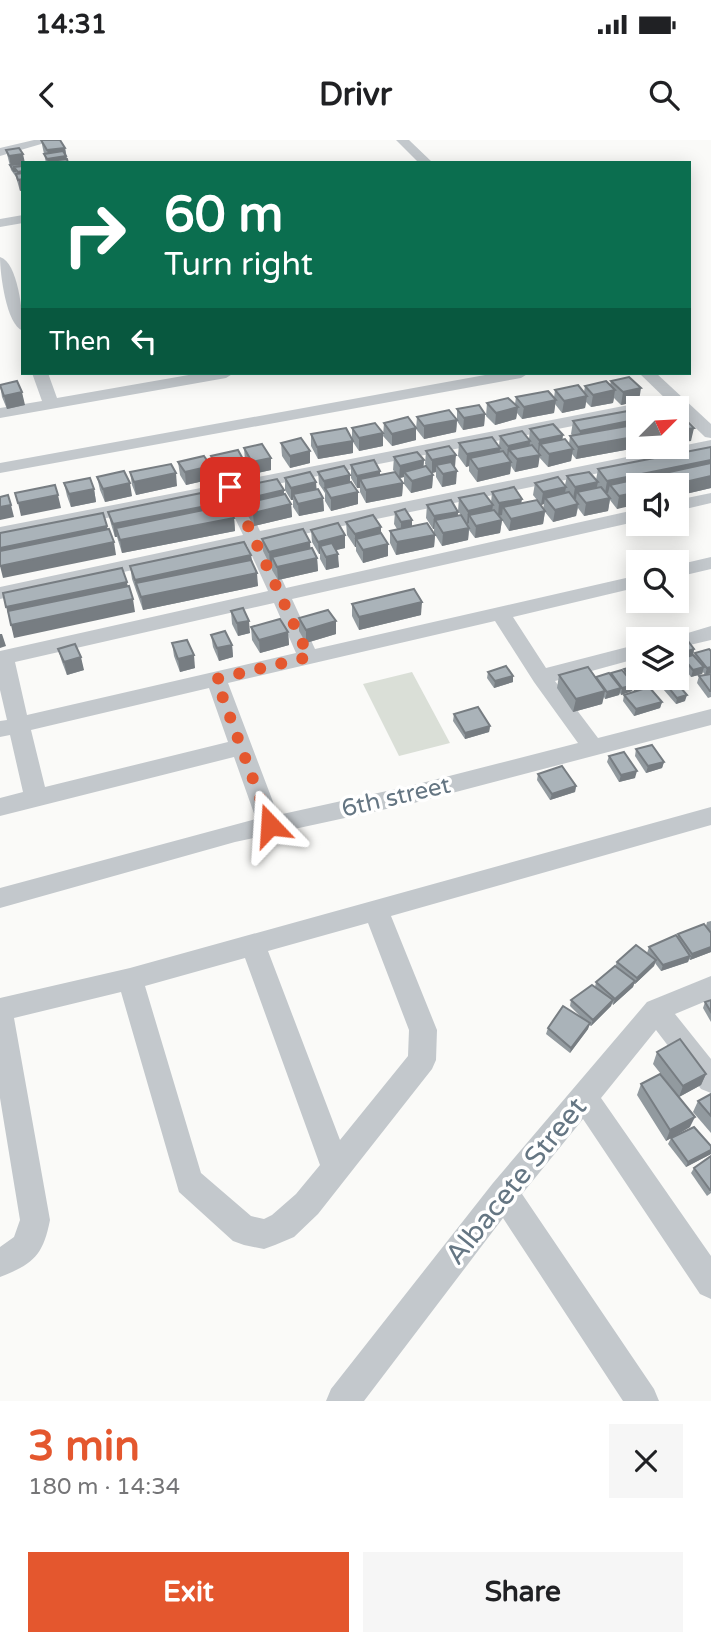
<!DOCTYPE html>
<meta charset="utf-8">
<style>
:root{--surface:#fff;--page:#f6f6f6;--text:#202124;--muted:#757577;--accent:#e4572e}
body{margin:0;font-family:"Varela Round",sans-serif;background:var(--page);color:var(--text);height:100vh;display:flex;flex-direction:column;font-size:26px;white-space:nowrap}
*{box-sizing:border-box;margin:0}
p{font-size:23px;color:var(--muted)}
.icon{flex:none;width:38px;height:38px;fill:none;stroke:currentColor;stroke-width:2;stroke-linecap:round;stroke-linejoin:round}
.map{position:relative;height:1261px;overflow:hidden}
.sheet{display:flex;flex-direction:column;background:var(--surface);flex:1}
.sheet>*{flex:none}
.hud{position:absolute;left:21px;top:21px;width:670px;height:214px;border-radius:0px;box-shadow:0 4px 18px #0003;background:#0b6e4f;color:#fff;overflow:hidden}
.needle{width:46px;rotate:66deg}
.controls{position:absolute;left:626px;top:256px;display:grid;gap:14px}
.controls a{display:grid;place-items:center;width:63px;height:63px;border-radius:0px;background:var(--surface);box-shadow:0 4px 18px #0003;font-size:35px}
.pin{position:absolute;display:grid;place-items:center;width:60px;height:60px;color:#fff;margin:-30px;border-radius:14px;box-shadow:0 4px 10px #0006}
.me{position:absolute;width:77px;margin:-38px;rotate:340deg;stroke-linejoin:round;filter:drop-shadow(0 0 5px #0008)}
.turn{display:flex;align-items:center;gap:24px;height:147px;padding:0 28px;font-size:32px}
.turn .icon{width:91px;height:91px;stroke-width:2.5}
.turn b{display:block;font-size:49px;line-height:60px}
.then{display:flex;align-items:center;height:66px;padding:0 28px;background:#0003;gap:14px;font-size:26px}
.round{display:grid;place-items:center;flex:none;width:74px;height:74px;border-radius:0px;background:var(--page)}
.summary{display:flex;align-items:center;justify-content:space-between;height:119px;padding:0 28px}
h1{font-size:42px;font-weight:800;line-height:52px;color:var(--accent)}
.primary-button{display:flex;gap:14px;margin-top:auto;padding:14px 28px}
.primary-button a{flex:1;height:80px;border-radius:0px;background:var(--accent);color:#fff;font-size:28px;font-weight:800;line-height:80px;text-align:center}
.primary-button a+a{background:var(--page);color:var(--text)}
.status{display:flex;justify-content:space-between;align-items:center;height:49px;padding:0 35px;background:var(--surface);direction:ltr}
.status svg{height:19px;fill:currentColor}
header{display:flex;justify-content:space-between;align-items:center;height:91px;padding:0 28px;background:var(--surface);font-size:32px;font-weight:800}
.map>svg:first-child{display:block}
</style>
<div class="status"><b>14:31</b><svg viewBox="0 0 49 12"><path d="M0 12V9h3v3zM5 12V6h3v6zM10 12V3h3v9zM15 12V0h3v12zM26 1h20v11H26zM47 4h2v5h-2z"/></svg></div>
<header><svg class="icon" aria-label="back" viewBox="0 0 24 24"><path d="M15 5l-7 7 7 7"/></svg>Drivr<svg class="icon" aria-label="search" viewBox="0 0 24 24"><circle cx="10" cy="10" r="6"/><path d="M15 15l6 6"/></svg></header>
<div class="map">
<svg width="711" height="1261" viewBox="0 0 711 1261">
<rect width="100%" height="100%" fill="#fafaf8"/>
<!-- green -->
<path fill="#dadfd7" d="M412,532L450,603L399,616L363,544Z"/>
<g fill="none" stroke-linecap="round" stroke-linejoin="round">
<!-- street -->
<g fill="#c3c8cc" fill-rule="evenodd">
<path d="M34,0H55L0,16V8Z"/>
<path d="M396,0H409L433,23H419Z"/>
<path d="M23,75V83L0,87V79Z"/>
<path d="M0,117C18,122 23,174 23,191C6,185 0,133 0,117Z"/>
<path d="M32,233H48L57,258L200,233H234L226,238L0,278V268L42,261Z"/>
<path d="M496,233H529L521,238L0,333V323Z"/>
<path d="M639,233H656L711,284V298L705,297Z"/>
<path d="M639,263L647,268H639V273L241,351L260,391L711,300V310L265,402L286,448L639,369V381L292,459L315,509L639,435V447L513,477L546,528L639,504V518L555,541L598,598L711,569V585L414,663L235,702L0,768V748L256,679L234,617L0,676V658L23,652L10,595L0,597V581L7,580L0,550V511L268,451L247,405L0,459V447L243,395L224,355L0,399V387ZM274,463L296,513L27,575L15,522ZM495,481L534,542L578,603L414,645L278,675L228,543ZM209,548L228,602L45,647L31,590Z"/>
<path d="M711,353V363L677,371V360Z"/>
<path d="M711,417V429L677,437V425Z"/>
<path d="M711,486V500L677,508V499H668Z"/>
<path d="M711,667V685L391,776L437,890L436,920L432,929L318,1074L294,1097L275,1105L264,1109L244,1105L233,1101L179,1052L121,852L14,878L50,1080C43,1116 33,1124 0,1137V1107L14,1097L20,1080L0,958V858L130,828ZM368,783L409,890L408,916L340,1000L268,811ZM245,818L320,1025L296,1054L272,1075L264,1079L251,1076L201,1033L145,846Z"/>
<path d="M711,836V859L675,874L711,919V953L701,949L656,890L601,958L711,1116V1159L700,1154L583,979L522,1054L654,1249L659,1261H623L503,1078L364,1261H326L331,1249L493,1043L647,862Z"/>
</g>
</g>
<!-- wall -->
<g fill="#929a9f">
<path d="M41,0L65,8L68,23H46Z"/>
<path d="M6,10L23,23V54L22,50L20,51L16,37L11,30Z"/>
<path d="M611,241L639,261L621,265L614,258L613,263L591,267L586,262L585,268L562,273L555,264L554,273L522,279L517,273L516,279L495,285L486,276L487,263L515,264L516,257L554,258L555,250L584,252L585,246L610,245Z"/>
<path d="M0,245L25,265L7,269L2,257Z"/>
<path d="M457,269L485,274L484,286L463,290L457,281L456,292L424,299L416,289L417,277L457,280Z"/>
<path d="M573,281L639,306H647L576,319L572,314L571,321L548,327L539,317L538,327L515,332L511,326L510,334L477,342L469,331V326L466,327L458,316L459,303L499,306L500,296L529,299L530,289L563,295L562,299L569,304L570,296H573L571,294Z"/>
<path d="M384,283L416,300L392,306L383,296Z"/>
<path d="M352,288L383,293V306L359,311L353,302V313L318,319L311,306V294L352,298Z"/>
<path d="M281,303L310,311V323L290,328L282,316Z"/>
<path d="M711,307V348L677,356V345L617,369L610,360L608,371L584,376L578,368L576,376L553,382L545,372L543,384L509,391L502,380L500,393L475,398L469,390L468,400L442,406L434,393V389H433L426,378L427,365L458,372V376L461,375L458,371L459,358L491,363L492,352L521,363L543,369L544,364L541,365L533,355L535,343L565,345L567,336L596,340L598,329Z"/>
<path d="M244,308L271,318V330L253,334L245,321Z"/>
<path d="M426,311L455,327L456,344L442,347L436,337V332L432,333L425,324Z"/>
<path d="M211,316L244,332L217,338L212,328Z"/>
<path d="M394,317L424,320L423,327L433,335L432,348L411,353L404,344V337L400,338L403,343L402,356L366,363L360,352V348H357L351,338V325L380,335L395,332L393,330Z"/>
<path d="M178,322L211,326L212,339L186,345L180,335Z"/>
<path d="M130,332L177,346L136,355L132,345Z"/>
<path d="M318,332L350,335V343L358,364L331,371L325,361V353L319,344Z"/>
<path d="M97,337L132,356L105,362L100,350Z"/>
<path d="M285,338L316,349L323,358L324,371L299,376L293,367V360H291L285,350Z"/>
<path d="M64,343L94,349L96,362L71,367L67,356Z"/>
<path d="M239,347L284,354L291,364L292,377L254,386L248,376L247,371H246L240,360Z"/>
<path d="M227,366L234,378L235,391L122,413L117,397H115L111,384L108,372Z"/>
<path d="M395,372L412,380V386L435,395L434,407L396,415L390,403V391L397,389L394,384Z"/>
<path d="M346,382L381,387V393L388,404V416L363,423L356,411V407H355L347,395Z"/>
<path d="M311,390L345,408L336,410L339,427L326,430L320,419V414H319L312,402Z"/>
<path d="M262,399L310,408L317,418L318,431L278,440L272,430V424L270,425L263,411Z"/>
<path d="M251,415L258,446L143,470L132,439L130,426Z"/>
<path d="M352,464L421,475L359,490L352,476Z"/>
<path d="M231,471L250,493L238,496L232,484Z"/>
<path d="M299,478L336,481V494L306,503L299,491Z"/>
<path d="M251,487L288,492L289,505L260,513L252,500Z"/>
<path d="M211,495L232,505L233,517L219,521L213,507Z"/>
<path d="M172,503L195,528L180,532L174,516Z"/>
<path d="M678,503L694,509L693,515H694L695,513L711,511V533L705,535L703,532L702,534L691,537L681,524L683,518L677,511Z"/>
<path d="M58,509L84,530L67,535L62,522Z"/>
<path d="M624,529L639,537H672L671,541L685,561L676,564L663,549L665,544L658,546L656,543V545L649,547L662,562L660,568L634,576L623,561L624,555L648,547L634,551L633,549L632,551L621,555L620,553L619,555L605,559L604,557L602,564L573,572L557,548L559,535L595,538L610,535L611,533L624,532Z"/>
<path d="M488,532L513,536V542L494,548L487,538Z"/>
<path d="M711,534V557L708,558L697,543L699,536Z"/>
<path d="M454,574L490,586L489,592L465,599L453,581Z"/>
<path d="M636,609L664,622L662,628L646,633L635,616Z"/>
<path d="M609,616L635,638L619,642L607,622Z"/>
<path d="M538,634L576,646L575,652L550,660L537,640Z"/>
<path d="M711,781V812L690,820L689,819L688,822L661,831L655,823L654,826L635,844H634L633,847L613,865L612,863L611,866L591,886L589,885L588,889L570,913L546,894L548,888L583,879L570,866L571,860L595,847L596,842L615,826L617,822L648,815L647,813L649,807L677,797L678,794L706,786L707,782Z"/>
<path d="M711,860V882L703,868L705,862Z"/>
<path d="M657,912L706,934L701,945L679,957L690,987L666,1001L637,955L641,944L672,948L653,924Z"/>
<path d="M711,954V993L693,972L698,961Z"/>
<path d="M671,998L711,1006V1014L686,1027L668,1004Z"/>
<path d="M711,1016V1053L707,1056L691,1033L694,1028Z"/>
</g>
<!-- shaded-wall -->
<g fill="#777d82">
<path d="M65,8L67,23H48L47,19H49L47,10Z"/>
<path d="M23,14L25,23H23V25L11,27L9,16Z"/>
<path d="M23,30V47L21,43L22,50L20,51L18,32Z"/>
<path d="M641,248L639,261L621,265L623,252Z"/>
<path d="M615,250L613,263L591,267L593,255Z"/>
<path d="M22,252L25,265L7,269L4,256Z"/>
<path d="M587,256L585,268L562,273L564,261Z"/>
<path d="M556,260L554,273L522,279L524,267Z"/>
<path d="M518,267L516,279L495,285L496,273Z"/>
<path d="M485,274L484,286L463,290L464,278Z"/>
<path d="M639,279V291L579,303L580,291Z"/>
<path d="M457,280L456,292L424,299V286Z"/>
<path d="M416,288V300L392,306V294Z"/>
<path d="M694,288L691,301L677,303V291Z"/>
<path d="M383,293V306L359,311V298Z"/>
<path d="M563,295L561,308L540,304L539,312L538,313L539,300Z"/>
<path d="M639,296V306H647L576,319L578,307Z"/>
<path d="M353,301V313L318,319L317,307Z"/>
<path d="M530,301L529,313L509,310L508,318H507L508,306Z"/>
<path d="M500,308L499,320L470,318L469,326L466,327L467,314Z"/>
<path d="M573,309L571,321L548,327L549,314Z"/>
<path d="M310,311V323L290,328V316Z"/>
<path d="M456,315L455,327L436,325V332L432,333V320Z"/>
<path d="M540,315L538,327L515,332L517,319Z"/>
<path d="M271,318V330L253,334L252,322Z"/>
<path d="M243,319L244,332L217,338L216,325Z"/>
<path d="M424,320L423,333L404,332V337L399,338L400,326Z"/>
<path d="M711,320V332L610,345L608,353H605L607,341Z"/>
<path d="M511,322L510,334L477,342L478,329Z"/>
<path d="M211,326L212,339L186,345L185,332Z"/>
<path d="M380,331V344L360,339V348H357V336Z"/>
<path d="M457,331L456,344L442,347L443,334Z"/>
<path d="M176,333L177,346L136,355L134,342Z"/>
<path d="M350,335V348H325V353L324,341Z"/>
<path d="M433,335L432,348L411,353L412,341Z"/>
<path d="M711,336V348L677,356V345H672Z"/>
<path d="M316,342L317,354H293V360H291V348Z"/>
<path d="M598,342L595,355L577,352L576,359H573L575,347Z"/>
<path d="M130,343L132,356L105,362L103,349Z"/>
<path d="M403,343L402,356L366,363V350Z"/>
<path d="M566,347L564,359L545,358L544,364L541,365L543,352Z"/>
<path d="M94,349L96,362L71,367L69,354Z"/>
<path d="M284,350V362L247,363V371H246L245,359Z"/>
<path d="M358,352V364L331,371V358Z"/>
<path d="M639,352V364L617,369L619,356Z"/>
<path d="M58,355L61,368L21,376L18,363Z"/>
<path d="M323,358L324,371L299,376L298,364Z"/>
<path d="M610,358L608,371L584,376L586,363Z"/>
<path d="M522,359L520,372L503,367L502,375L498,376L499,363Z"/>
<path d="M227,362L228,374L116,388L117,397H115L113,384Z"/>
<path d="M291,364L292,377L254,386L253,373Z"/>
<path d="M578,364L576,376L553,382L555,370Z"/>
<path d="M11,365L14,377L0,380V367Z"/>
<path d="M493,365L491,378L469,375V383L467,384L468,371Z"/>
<path d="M545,371L543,384L509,391L511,379Z"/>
<path d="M458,372L457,384L435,380L434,389H433L434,376Z"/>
<path d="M234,378L235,391L122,413L120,400Z"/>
<path d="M412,380V393L401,395V382Z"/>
<path d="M502,380L500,393L475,398L476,386Z"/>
<path d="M107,386L110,399L0,421V408Z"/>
<path d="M381,387V400L356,399V407H355V394Z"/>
<path d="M469,388L468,400L442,406L443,393Z"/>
<path d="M345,395V408L324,413L320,406V414H319L318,402Z"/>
<path d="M435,395L434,407L396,415L397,402Z"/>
<path d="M114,402L116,415L3,438L0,426Z"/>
<path d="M310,402L311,415L272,417V424L270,425L269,412Z"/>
<path d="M388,404V416L363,423V410Z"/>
<path d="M338,414L339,427L326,430V417Z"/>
<path d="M251,415L252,428L136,443L137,453L135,440Z"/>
<path d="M317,418L318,431L278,440L277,427Z"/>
<path d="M257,433L258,446L143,470L141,457Z"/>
<path d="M127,442L129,454L10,480L6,467Z"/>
<path d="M133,459L135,472L14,498L11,485Z"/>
<path d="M422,462L421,475L359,490V477Z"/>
<path d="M249,481L250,493L238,496L237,483Z"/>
<path d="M336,481V494L306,503V490Z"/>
<path d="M288,492L289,505L260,513L259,500Z"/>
<path d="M0,494H2L6,506L0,508Z"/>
<path d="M232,505L233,517L219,521L217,508Z"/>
<path d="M694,509L693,516L683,519L685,512Z"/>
<path d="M194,515L195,528L180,532L178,519Z"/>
<path d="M81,517L84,530L67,535L64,522Z"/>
<path d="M704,527L702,534L691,537L693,530Z"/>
<path d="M711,527V533L705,535L707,528Z"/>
<path d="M513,536V542L494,548L495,541Z"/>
<path d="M666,537H672L670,542L658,546L660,539Z"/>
<path d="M657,539L656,545L634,551L636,544Z"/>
<path d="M634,545L632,551L621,555L622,548Z"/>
<path d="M621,548L619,555L605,559L607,552Z"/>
<path d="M605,551L602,564L573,572L576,559Z"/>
<path d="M687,555L685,561L676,564L677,558Z"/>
<path d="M662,562L660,568L634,576L636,569Z"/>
<path d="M490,586L489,592L465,599V593Z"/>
<path d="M664,622L662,628L646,633L648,626Z"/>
<path d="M637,631L635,638L619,642L621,635Z"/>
<path d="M576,646L575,652L550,660L552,654Z"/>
<path d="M711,807V812L690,820L692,814Z"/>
<path d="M690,816L688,822L661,831L663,825Z"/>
<path d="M656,820L654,826L635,844L637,838Z"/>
<path d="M635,841L633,847L613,865L615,859Z"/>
<path d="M613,860L611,866L591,886L593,880Z"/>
<path d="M590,883L588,889L570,913L571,908Z"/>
<path d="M706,934L701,945L679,957L683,946Z"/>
<path d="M695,977L690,987L666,1001L670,990Z"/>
<path d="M711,1010V1014L686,1027L688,1022Z"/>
</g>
<!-- building -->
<g fill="#aab3b9" stroke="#777d82" stroke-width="2">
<path d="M41,0H60L65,8L47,10Z"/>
<path d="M19,8L23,14L9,16L6,10Z"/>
<path d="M63,11L66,16L47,19L44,14Z"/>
<path d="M67,19L68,23H49V21Z"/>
<path d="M23,24V26L14,27L15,31H14L10,25Z"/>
<path d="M23,26V31L18,32L14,27Z"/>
<path d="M23,33V39L18,40L16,34Z"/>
<path d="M629,237L641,248L623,252L611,241Z"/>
<path d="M17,241L22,252L4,256L0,245Z"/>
<path d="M606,241L615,250L593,255L585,246Z"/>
<path d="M578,245L587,256L564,261L555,250Z"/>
<path d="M548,251L556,260L524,267L516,257Z"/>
<path d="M508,258L518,267L496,273L487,263Z"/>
<path d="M479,265L485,274L464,278L457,269Z"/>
<path d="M639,269V279L580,291L573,281Z"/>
<path d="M449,270L457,280L424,286L417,277Z"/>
<path d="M682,276L694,288L677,291V277Z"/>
<path d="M408,277L416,288L392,294L384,283Z"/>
<path d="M375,283L383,293L359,298L352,288Z"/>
<path d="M553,284L563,295L539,300L530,289Z"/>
<path d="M639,284V296L578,307L570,296Z"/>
<path d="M346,288L353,301L317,307L311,294Z"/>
<path d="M522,291L530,301L508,306L500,296Z"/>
<path d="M492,297L500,308L467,314L459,303Z"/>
<path d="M301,298L310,311L290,316L281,303Z"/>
<path d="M565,299L573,309L549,314L540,304Z"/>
<path d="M262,304L271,318L252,322L244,308Z"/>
<path d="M532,305L540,315L517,319L509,310Z"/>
<path d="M449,306L456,315L432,320L426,311Z"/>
<path d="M711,307V320L607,341L598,329Z"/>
<path d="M238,310L243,319L216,325L211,316Z"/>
<path d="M503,311L511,322L478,329L470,318Z"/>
<path d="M417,312L424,320L400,326L394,317Z"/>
<path d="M204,316L211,326L185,332L178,322Z"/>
<path d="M374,320L380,331L357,336L351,325Z"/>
<path d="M451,322L457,331L443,334L436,325Z"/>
<path d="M711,323V336L672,345H639V352L619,356L610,345Z"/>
<path d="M171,324L176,333L134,342L130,332Z"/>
<path d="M344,326L350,335L324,341L318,332Z"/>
<path d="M426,326L433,335L412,341L404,332Z"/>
<path d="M124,331L130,343L103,349L97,337Z"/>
<path d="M310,332L316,342L291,348L285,338Z"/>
<path d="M395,332L403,343L366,350L360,339Z"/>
<path d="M589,332L598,342L575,347L567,336Z"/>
<path d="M558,337L566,347L543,352L535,343Z"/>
<path d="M90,338L94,349L69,354L64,343Z"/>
<path d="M277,339L284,350L245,359L239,347Z"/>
<path d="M351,342L358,352L331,358L325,348Z"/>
<path d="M55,345L58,355L18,363L15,353Z"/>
<path d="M514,347L522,359L499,363L492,352Z"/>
<path d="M601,347L610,358L586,363L577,352Z"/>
<path d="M221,349L227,362L113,384L108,372Z"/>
<path d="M318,349L323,358L298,364L293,354Z"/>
<path d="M569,352L578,364L555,370L545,358Z"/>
<path d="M484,353L493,365L468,371L459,358Z"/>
<path d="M285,354L291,364L253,373L247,363Z"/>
<path d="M8,355L11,365L0,367V357Z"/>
<path d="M451,360L458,372L434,376L427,365Z"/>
<path d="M537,360L545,371L511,379L503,367Z"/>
<path d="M228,365L234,378L120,400L116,388Z"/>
<path d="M405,369L412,380L401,382L395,372Z"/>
<path d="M494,370L502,380L476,386L469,375Z"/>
<path d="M103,373L107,386L0,408V393Z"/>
<path d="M373,375L381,387L355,394L346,382Z"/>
<path d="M461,375L469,388L443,393L435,380Z"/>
<path d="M338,383L345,395L318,402L311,390Z"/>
<path d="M427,383L435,395L397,402L390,391Z"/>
<path d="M109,389L114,402L0,426V411Z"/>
<path d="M303,389L310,402L269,412L262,399Z"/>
<path d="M381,393L388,404L363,410L356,399Z"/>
<path d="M244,402L251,415L135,440L130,426Z"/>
<path d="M332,403L338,414L326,417L320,406Z"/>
<path d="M312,408L317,418L277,427L272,417Z"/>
<path d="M251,420L257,433L141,457L136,443Z"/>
<path d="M122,428L127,442L6,467L3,453Z"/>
<path d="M129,446L133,459L11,485L8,471Z"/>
<path d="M414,449L422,462L359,477L352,464Z"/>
<path d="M243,468L249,481L237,483L231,471Z"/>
<path d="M328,470L336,481L306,490L299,478Z"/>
<path d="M280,479L288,492L259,500L251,487Z"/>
<path d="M225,491L232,505L217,508L211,495Z"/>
<path d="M187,500L194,515L178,519L172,503Z"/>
<path d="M688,501L694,509L685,512L678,503Z"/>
<path d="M75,504L81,517L64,522L58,509Z"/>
<path d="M709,509L711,511V527L707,528L695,513Z"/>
<path d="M693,515L704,527L693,530L683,518Z"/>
<path d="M639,525V537H656L657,539L636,544L624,529Z"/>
<path d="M506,526L513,536L495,541L488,532Z"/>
<path d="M588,527L605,551L576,559L559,535Z"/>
<path d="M622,530L634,545L622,548L611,533Z"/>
<path d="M609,533L621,548L607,552L596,537Z"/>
<path d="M711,534V551H710L699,536Z"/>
<path d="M674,540L687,555L677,558L665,543Z"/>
<path d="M649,547L662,562L636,569L624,555Z"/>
<path d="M478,567L490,586L465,593L454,574Z"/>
<path d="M652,605L664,622L648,626L636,609Z"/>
<path d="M624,612L637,631L621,635L609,616Z"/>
<path d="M562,626L576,646L552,654L538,634Z"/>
<path d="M704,784L711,793V807L692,814L678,794Z"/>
<path d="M676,795L690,816L663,825L649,807Z"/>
<path d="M636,805L656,820L637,838L617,822Z"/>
<path d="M615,826L635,841L615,859L596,842Z"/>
<path d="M592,845L613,860L593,880L571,860Z"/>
<path d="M711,860V872L705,862Z"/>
<path d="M563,866L590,883L571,908L548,888Z"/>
<path d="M680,899L706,934L683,946L657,912Z"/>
<path d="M660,934L695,977L670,990L641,944Z"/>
<path d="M711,954V976L698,961Z"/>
<path d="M694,987L711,1006V1010L688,1022L671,998Z"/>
<path d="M711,1016V1050H710L694,1028Z"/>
</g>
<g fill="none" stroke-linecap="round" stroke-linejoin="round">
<!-- route -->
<path stroke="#e4572e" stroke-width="12" stroke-dasharray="0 21.6" d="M230,347L309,517L216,539L270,685"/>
</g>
<g text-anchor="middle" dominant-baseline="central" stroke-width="7" stroke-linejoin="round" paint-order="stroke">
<!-- street labels -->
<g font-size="24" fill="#657683" stroke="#fff">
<text transform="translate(396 657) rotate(-13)">6th street</text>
</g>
<!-- near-street labels -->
<g font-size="28" fill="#657683" stroke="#fff">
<text transform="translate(516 1041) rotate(-51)">Albacete Street</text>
</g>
</g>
</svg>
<div class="controls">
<a><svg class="needle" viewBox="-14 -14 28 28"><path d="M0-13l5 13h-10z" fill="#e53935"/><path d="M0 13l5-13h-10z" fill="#757577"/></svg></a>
<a><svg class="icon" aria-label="sound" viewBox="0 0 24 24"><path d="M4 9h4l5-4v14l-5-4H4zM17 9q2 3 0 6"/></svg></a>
<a><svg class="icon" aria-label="search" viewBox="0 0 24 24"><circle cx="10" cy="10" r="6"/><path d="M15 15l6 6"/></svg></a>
<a><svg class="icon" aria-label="layers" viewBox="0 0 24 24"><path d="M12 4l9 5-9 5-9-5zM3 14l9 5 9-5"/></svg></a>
</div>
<div class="pin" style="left:230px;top:347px;background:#d93025"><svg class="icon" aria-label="arrive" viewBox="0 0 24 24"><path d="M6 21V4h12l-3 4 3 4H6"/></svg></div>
<svg class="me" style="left:270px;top:685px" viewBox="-20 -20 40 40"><path d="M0-17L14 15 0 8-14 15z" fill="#e4572e" stroke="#fff" stroke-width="4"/></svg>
<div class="hud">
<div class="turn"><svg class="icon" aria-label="right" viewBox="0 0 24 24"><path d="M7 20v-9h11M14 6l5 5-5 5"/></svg><div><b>60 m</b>Turn right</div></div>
<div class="then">Then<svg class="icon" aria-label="left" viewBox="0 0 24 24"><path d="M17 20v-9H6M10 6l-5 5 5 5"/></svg></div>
</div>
</div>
<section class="sheet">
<div class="summary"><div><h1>3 min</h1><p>180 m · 14:34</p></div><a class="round"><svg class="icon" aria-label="close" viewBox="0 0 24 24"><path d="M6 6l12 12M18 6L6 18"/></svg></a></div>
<div class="primary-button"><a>Exit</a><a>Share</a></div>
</section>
